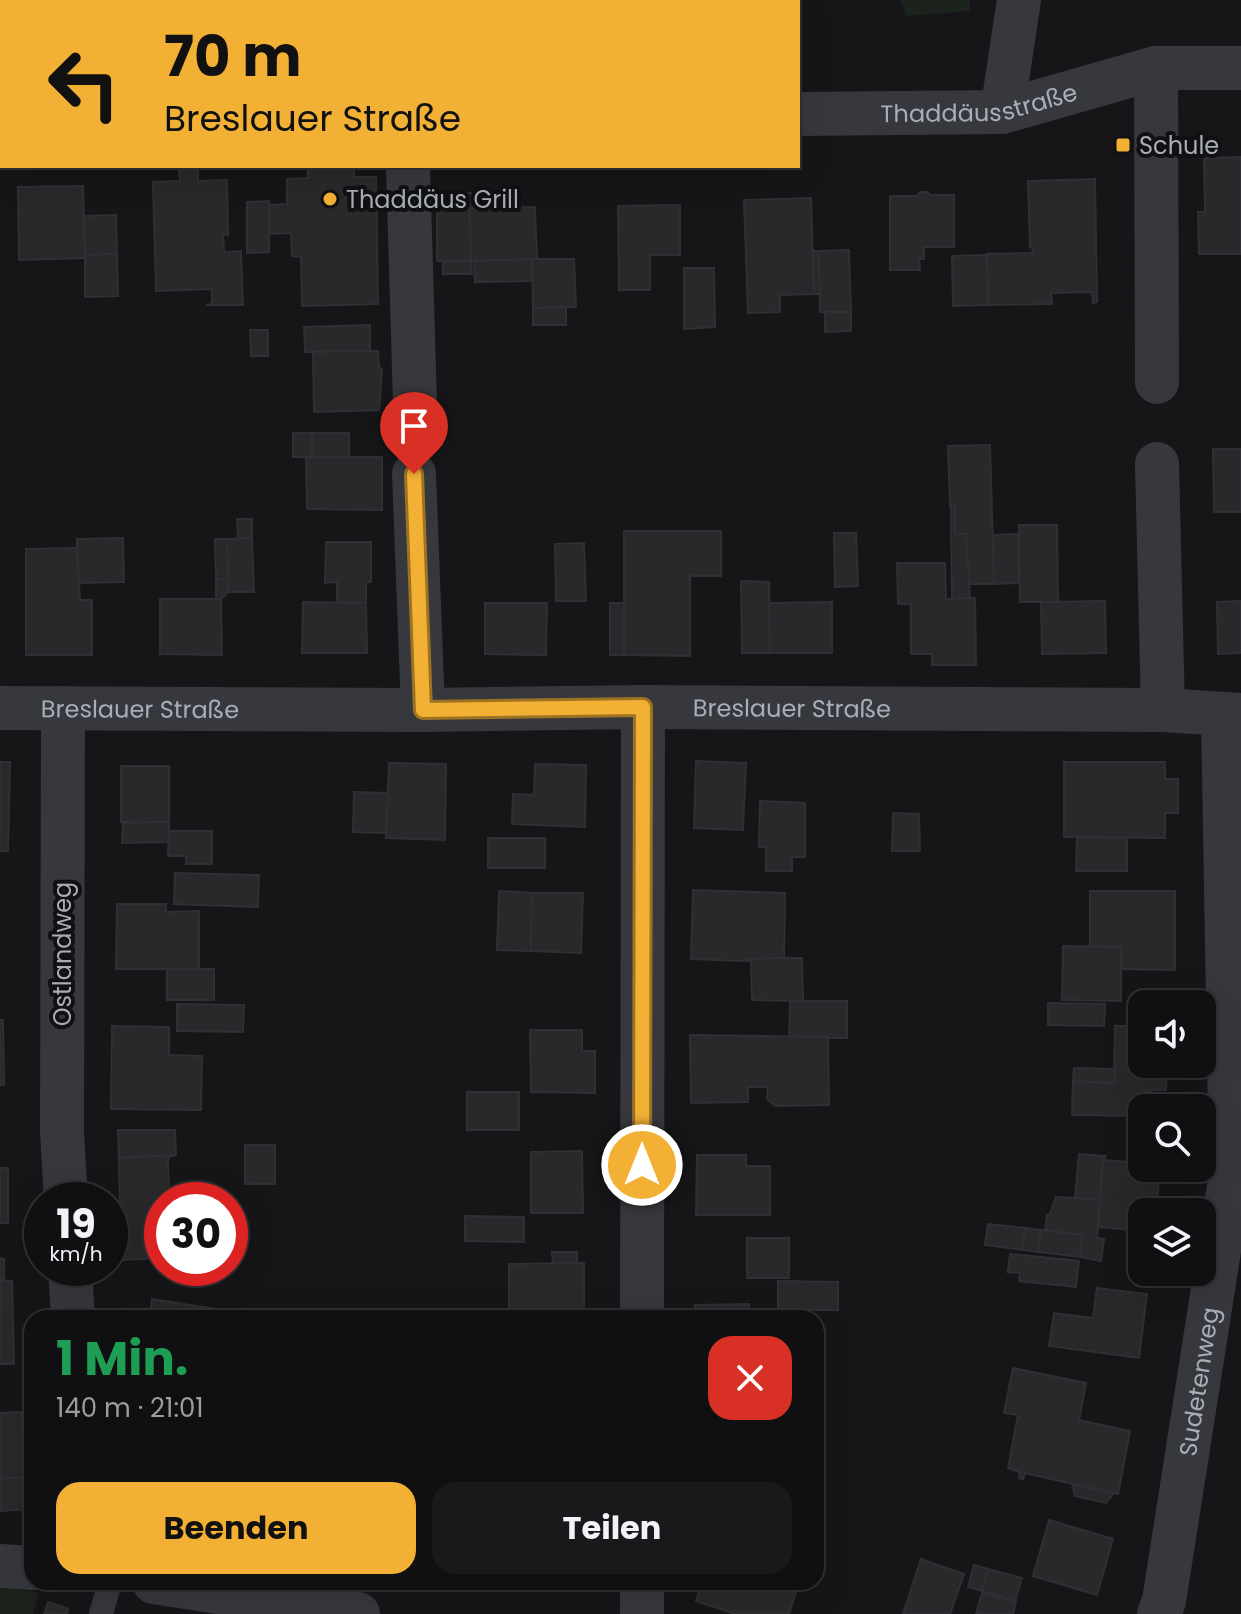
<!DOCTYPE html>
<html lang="de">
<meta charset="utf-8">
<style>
:root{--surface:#101012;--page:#19191b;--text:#f1f3f6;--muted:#9c9d9f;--line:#303032;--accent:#f2b134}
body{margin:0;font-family:Poppins,sans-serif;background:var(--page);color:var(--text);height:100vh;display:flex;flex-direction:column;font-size:30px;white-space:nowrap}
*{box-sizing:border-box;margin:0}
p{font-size:26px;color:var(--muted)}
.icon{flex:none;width:44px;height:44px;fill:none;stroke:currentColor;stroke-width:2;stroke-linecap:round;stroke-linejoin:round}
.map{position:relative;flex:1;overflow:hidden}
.panel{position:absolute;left:24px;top:1310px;width:800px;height:280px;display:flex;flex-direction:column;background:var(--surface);border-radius:24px;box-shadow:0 8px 32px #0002,0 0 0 2px var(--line)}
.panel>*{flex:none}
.banner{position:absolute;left:0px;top:0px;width:800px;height:168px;box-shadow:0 8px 32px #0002,0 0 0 2px var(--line);background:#f2b134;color:#111;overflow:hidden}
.buttons{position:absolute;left:1128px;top:990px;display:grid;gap:16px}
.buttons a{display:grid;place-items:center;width:88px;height:88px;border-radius:16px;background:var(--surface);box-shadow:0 8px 32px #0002,0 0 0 2px var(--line);font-size:40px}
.speed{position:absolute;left:24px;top:1182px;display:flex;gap:16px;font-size:40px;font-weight:700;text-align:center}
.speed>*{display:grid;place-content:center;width:104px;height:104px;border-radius:50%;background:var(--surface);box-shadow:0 8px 32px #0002,0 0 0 2px var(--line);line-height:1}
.speed small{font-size:20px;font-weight:400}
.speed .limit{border:12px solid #d22;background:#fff;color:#111}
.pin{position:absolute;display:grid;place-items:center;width:68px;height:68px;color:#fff;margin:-82px -34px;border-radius:50% 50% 50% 0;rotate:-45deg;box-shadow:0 0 8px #0007}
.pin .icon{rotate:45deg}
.me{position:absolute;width:88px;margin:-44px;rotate:0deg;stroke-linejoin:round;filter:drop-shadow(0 0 6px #0008)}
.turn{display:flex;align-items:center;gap:28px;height:168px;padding:0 32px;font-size:36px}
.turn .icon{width:104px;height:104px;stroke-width:2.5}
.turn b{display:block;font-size:56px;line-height:68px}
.round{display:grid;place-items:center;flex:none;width:84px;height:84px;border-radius:24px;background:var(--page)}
.head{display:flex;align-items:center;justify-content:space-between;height:136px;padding:0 32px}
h1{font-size:48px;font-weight:700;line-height:60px;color:#1e9e55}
.button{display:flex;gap:16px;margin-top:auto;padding:16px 32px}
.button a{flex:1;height:92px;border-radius:24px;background:var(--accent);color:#111;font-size:32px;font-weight:700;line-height:92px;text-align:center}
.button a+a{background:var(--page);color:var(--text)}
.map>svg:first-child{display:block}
</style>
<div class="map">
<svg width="1241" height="1614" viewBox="0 0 1241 1614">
<rect width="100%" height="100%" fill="#161618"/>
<!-- green -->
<g fill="#1c231d">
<path d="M901,0H970V11L906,16Z"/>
<path d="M0,1588L39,1592L33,1614H0Z"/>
</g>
<!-- building -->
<g fill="#29292c" stroke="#303034" stroke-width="2">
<path d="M50,0H129V2H51Z"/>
<path d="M251,0H525V2H252Z"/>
<path d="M1241,157V254H1199L1198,212H1205L1204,158Z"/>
<path d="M308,166H354V177H376L378,304L302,306L301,257L292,256L291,233L269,234V205L287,204V179L308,178Z"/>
<path d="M179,169H198V181L227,180L228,235L223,234L224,252L241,251L243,305H206L212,304V289L156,291L153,182L180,181Z"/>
<path d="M1095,179L1097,302L1093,303L1092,292L1051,293L1052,304L988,305L987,254L1033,253L1032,246L1030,247L1028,181Z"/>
<path d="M83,186L85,258L19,260L18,187Z"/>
<path d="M920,192H927L931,195H954V247H924V259H919L920,270H890V196H917Z"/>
<path d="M474,193V208L470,209L471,261H437V194Z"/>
<path d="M811,198L814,294L780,295V312L748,313L744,200Z"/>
<path d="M269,201V252L247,253V202Z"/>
<path d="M680,205V255H650V290H619L618,206Z"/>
<path d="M535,207L537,259L471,261L470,209Z"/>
<path d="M116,215L117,254L85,255L84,216Z"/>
<path d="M849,250L851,312H820L818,251Z"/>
<path d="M813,251H818L820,294H814Z"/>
<path d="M117,254L118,296L85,297V255Z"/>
<path d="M987,255L988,305L953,306L952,256Z"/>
<path d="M532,259H574L576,307L533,308Z"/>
<path d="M532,259V281L475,282L474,261Z"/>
<path d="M443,261H471L472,274H443Z"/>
<path d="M684,268H714L715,327L684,329Z"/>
<path d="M566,307V325H533V308Z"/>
<path d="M825,312H851V331L825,332Z"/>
<path d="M370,325V351L305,352L304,327Z"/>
<path d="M250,330H268V356H251Z"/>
<path d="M370,351H378L379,366L382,370L379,410L314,412L313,352Z"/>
<rect x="293" y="433" width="19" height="24"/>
<rect x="312" y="433" width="37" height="24"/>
<path d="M990,445L994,584H969L966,534H955V505L950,506L948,446Z"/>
<path d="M1213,449H1241V512H1214Z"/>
<path d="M306,457H382V510L307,509Z"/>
<path d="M955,505V534H966L970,598L952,599L951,506Z"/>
<path d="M237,519H252V538L238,539Z"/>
<path d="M1019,525H1057L1058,602H1020Z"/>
<path d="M624,531H721V576H690V656L624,655Z"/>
<path d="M834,533H856L858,586L835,587Z"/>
<path d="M1019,534V583L994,584L993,535Z"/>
<path d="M123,538L124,582L77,583V539Z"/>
<path d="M252,538L254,592H228L227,539Z"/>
<path d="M215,539H227L228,579H216Z"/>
<path d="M326,542H371V582L366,583V603H337V582L325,583Z"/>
<path d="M584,543L586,601H556L555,544Z"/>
<path d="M77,548L80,600H92V655H26V549Z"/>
<path d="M897,563H945L946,599L975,598L976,665H932V654H911V604H898Z"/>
<path d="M216,579H228V592L221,599H216Z"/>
<path d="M741,581L769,582L770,653H742Z"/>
<path d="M160,599H221L222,655L160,654Z"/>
<path d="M1105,601L1106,653L1042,654L1041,602Z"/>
<path d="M1241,601V653L1218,654L1217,602Z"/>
<path d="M303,602L366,603L367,653H302Z"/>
<path d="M832,602V653H770L769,603Z"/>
<path d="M485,603H547L546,655L485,654Z"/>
<rect x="610" y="603" width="14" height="52"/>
<path d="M696,761L746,763L743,830L694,828Z"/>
<path d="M0,762H10L8,851H0Z"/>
<path d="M1064,762H1165V779H1178V813H1165V838L1064,837Z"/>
<path d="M389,763L446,764L445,840L386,838Z"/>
<path d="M535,764L586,765L585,827L512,824L513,794L534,795Z"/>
<rect x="121" y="766" width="48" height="56"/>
<path d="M354,792L388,793L386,833L353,832Z"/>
<path d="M760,801L805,803V857H792V871H766V847H759Z"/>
<path d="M893,813L919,814L920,851H892Z"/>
<path d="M169,822L168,842L122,843L123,823Z"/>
<path d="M169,831H212V864H186V856H168Z"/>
<path d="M1077,837L1127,838V871H1076Z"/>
<rect x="488" y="838" width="57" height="30"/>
<path d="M175,873L259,875L258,907L174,904Z"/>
<path d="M693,890L785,893L784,958L744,961L691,959Z"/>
<path d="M499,891L532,893L531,951L497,950Z"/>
<path d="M1090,891H1175V970L1120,969L1121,947H1090Z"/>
<path d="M532,893H583L581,953L531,951Z"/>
<path d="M117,904H166V912L199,911V969H116Z"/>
<path d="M1063,946L1121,947V1001L1062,1000Z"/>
<path d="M784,958H802L803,1001L752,1000L751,961L744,959Z"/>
<rect x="167" y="969" width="47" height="31"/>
<path d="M790,1001H847V1038H789Z"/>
<path d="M1048,1003L1105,1004L1104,1026L1048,1025Z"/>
<path d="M177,1004L244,1005L243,1032L177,1031Z"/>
<path d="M0,1020H3L4,1085H0Z"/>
<path d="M112,1026L169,1027V1055L202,1056L201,1110L111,1109Z"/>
<path d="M1115,1026H1142V1064H1167L1166,1090H1151V1108H1142V1116L1072,1115L1073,1081L1114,1083Z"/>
<path d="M530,1030H582V1051H595V1093L531,1092Z"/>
<path d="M690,1035L828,1037L829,1105L775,1106L767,1099L768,1087H748V1102L691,1103Z"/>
<path d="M1074,1068L1115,1069L1114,1083L1073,1081Z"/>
<rect x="467" y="1092" width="52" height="38"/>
<path d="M118,1130H175L176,1155L119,1158Z"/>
<rect x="245" y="1145" width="30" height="39"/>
<path d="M582,1151L583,1213H531V1152Z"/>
<path d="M1079,1154L1106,1156L1103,1160L1100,1200L1075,1198Z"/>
<path d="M176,1155L168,1157L169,1200H162V1258L121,1260L119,1158Z"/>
<path d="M697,1155H746V1166H770V1215H696Z"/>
<path d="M1103,1160L1142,1163V1168H1160L1156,1212H1142V1231L1098,1227Z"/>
<rect x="0" y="1168" width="8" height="55"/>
<path d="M1056,1197L1100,1200L1097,1238L1104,1239L1101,1261L1080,1257L1082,1235L1045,1230L1047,1215L1050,1214Z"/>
<path d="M465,1216L524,1217V1242L465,1241Z"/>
<path d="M988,1224L1025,1228L1023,1250L985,1245Z"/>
<path d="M1025,1228L1041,1230L1038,1252L1023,1250Z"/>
<path d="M1041,1230L1082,1235L1080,1257L1038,1252Z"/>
<rect x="747" y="1238" width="42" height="40"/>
<path d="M552,1252H577V1264H553Z"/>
<path d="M1010,1254L1079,1261L1076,1287L1019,1281L1020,1273L1008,1272Z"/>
<path d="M0,1258L4,1259V1280H0Z"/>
<path d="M584,1263V1318H509V1264Z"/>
<path d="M0,1280L12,1281L14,1364H0Z"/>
<path d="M778,1281L838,1282V1310H778Z"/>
<path d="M1097,1288L1147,1294L1139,1358L1049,1346L1054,1313L1093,1318Z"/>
<path d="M152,1299L223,1310L222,1318H150Z"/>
<path d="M749,1304V1318H695V1305Z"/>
<path d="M1013,1368L1086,1383L1079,1420L1130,1431L1118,1494L1025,1473L1023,1479L1019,1478L1020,1472L1008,1468L1018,1415L1004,1413Z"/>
<path d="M21,1412L26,1477L0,1479V1413Z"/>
<path d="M26,1477L28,1509L0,1511V1479Z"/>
<path d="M1072,1484L1114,1493L1106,1503L1075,1496Z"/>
<path d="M1049,1520L1113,1539L1097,1595L1033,1576Z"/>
<path d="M921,1559L964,1574L950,1614H903Z"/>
<path d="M974,1565L988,1569L982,1591L968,1587Z"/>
<path d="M988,1569L1022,1578L1015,1601L982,1591Z"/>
<path d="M702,1582H796L799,1583L789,1614H735L696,1601Z"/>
<path d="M982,1593L1016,1602L1013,1614H976Z"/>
<path d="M48,1602L68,1609L67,1614H44Z"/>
</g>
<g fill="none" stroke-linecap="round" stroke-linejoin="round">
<!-- path -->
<path stroke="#3d3f44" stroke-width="5" stroke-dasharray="4 6" stroke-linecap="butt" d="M534,2V0"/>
<!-- service -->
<path stroke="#37383d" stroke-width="24" d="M101,1614L110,1582"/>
<!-- minor -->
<g stroke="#37383d" stroke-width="44">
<path d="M204,2V0"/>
<path d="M1156,68L1157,382"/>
<path d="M0,103L2,102"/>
<path d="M1002,112L1019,0"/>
<path id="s1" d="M798,114L1002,112L1156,68H1241"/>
<path d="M408,166L415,403"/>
<path d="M1157,464L1163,710"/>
<path d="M414,474L423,710"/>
<path id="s2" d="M0,708L423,710L643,707L1163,710L1241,715"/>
<path d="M63,708L62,1133L66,1200"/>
<path d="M70,1268L73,1318"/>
<path d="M642,1318L643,707"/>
<path d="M0,1566L32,1568"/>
<path d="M154,1582L358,1614"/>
<path d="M642,1614V1582"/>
<path id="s3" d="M1159,1614L1164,1601L1231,1174L1223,715"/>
</g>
</g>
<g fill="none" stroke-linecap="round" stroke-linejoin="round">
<!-- route casing -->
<g stroke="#9d7322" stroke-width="20">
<path id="route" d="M414,474L423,710L643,707L642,1165"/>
</g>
<!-- route -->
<use href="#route" stroke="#f2b134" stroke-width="14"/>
</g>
<!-- markers -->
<g fill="#f2b134" stroke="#111113" stroke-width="3">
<rect x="1115" y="137" width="16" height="16" rx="4"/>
<circle cx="330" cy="199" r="8"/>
</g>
<g text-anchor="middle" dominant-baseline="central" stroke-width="8" stroke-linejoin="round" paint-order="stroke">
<!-- street labels -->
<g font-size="24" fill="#a8adb8" stroke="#111113">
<text stroke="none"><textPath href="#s1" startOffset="182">Thaddäusstraße</textPath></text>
<text stroke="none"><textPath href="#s2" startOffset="140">Breslauer Straße</textPath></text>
<text stroke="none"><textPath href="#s2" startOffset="792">Breslauer Straße</textPath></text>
<text transform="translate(62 954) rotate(-90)">Ostlandweg</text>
<text stroke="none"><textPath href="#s3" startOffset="236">Sudetenweg</textPath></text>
</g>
<!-- poi labels -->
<g font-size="24" fill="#a8adb8" stroke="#111113" text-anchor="start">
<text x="1139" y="145">Schule</text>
<text x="346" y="199">Thaddäus Grill</text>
</g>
</g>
</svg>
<div class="buttons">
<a><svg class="icon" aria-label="sound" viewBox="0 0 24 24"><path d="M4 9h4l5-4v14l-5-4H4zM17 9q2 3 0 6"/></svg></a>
<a><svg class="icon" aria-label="search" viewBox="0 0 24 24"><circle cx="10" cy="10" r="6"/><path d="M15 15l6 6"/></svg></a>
<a><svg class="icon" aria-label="layers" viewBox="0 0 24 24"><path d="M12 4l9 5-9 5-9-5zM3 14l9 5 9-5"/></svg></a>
</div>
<div class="speed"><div>19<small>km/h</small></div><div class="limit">30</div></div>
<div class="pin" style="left:414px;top:474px;background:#d93025"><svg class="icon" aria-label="arrive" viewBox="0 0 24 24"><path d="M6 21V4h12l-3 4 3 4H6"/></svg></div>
<svg class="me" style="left:642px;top:1165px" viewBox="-20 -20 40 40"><circle r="17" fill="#f2b134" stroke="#fff" stroke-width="3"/><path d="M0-11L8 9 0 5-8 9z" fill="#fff"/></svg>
<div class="banner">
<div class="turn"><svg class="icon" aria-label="left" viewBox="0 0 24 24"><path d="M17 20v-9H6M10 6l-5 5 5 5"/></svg><div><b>70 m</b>Breslauer Straße</div></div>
</div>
<section class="panel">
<div class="head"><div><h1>1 Min.</h1><p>140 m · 21:01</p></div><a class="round" style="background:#d93025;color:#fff"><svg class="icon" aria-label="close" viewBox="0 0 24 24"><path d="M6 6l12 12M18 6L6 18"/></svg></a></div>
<div class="button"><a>Beenden</a><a>Teilen</a></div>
</section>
</div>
